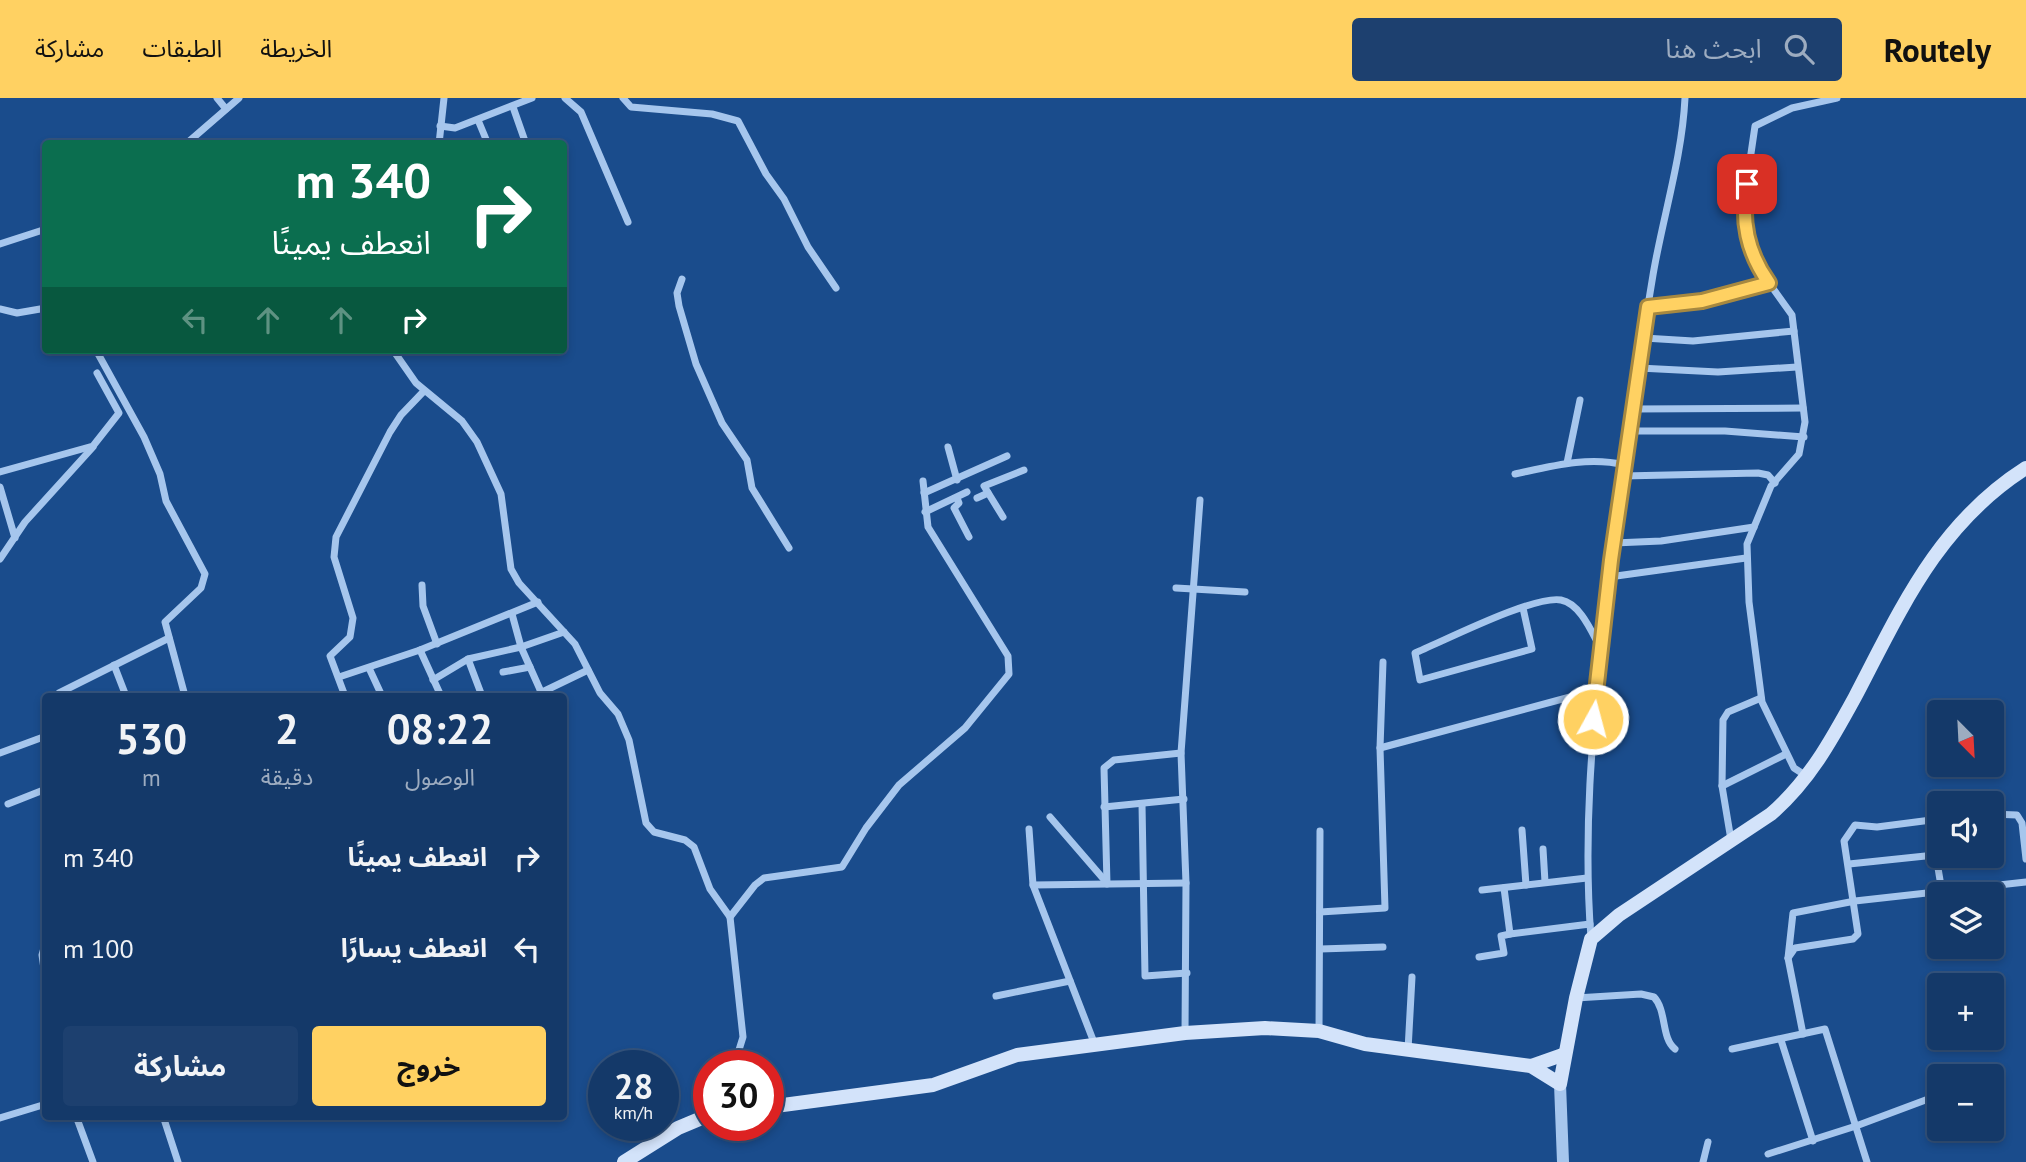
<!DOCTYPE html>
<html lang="ar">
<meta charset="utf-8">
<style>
:root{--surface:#143969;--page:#1d406f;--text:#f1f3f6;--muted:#9dacc0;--line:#33537d;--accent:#ffd162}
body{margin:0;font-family:"PT Sans","Noto Sans Arabic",sans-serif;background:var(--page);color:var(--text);direction:rtl;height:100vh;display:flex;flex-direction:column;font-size:26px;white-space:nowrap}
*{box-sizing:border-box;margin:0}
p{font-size:23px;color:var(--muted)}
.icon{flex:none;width:38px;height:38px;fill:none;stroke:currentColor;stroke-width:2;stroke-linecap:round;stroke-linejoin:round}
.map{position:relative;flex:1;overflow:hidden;direction:ltr}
.drawer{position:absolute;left:42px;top:595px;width:525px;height:427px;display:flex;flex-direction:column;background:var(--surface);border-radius:7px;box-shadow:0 4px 10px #0003,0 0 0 2px var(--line);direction:rtl}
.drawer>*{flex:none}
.top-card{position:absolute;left:42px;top:42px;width:525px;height:214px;border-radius:7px;box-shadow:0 4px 10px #0003,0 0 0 2px var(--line);direction:rtl;background:#0b6e4f;color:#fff;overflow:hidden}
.needle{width:46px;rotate:156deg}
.tools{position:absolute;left:1927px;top:602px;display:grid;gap:14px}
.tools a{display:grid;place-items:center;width:77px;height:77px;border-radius:7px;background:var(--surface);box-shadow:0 4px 10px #0003,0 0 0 2px var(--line);font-size:35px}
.speed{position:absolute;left:588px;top:952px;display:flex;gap:14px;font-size:35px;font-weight:700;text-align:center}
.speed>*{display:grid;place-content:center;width:91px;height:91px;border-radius:50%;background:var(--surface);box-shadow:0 4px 10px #0003,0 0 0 2px var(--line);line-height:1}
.speed small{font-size:18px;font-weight:400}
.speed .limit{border:10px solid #d22;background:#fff;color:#111}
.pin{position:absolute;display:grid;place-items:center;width:60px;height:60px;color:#fff;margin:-30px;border-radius:14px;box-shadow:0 4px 10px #0006}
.me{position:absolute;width:77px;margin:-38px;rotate:7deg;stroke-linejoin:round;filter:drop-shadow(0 0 5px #0008)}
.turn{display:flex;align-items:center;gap:24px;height:147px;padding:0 21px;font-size:32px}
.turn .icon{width:91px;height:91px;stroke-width:2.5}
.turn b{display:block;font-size:49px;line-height:60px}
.lanes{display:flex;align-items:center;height:66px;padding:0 21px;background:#0003;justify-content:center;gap:35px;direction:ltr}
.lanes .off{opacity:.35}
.eta{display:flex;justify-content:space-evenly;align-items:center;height:119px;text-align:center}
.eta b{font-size:42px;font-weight:700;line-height:49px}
.primary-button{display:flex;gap:14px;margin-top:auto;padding:14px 21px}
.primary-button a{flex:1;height:80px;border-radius:7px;background:var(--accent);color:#111;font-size:28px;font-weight:700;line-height:80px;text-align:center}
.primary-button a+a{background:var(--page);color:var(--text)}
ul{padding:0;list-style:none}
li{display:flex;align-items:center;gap:21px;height:91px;padding:0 21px}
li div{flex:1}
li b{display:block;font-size:26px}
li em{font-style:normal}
header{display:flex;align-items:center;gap:42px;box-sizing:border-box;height:98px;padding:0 35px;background:var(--accent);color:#111}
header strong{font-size:33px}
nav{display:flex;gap:38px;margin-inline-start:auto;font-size:24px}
.search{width:490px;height:63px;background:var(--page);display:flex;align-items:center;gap:18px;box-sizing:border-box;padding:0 24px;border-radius:7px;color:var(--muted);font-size:26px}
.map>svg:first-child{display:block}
</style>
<header>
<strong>Routely</strong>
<div class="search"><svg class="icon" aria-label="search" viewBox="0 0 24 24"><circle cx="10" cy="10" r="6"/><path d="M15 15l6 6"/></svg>ابحث هنا</div>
<nav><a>الخريطة</a><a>الطبقات</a><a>مشاركة</a></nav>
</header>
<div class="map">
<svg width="2026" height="1064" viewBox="0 0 2026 1064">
<rect width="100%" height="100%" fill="#1a4c8c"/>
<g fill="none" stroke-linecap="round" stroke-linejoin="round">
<!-- minor -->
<g stroke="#a6c6ed" stroke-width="7">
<path d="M217,0L226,11"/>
<path d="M565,0L581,14L628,124"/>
<path d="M623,0L631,9L712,16L738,23L766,76L784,101L808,149L836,190"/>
<path d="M513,9L526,46"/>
<path d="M478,22L488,46"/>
<path d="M440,28L455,30L532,0"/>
<path d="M186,46L239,0"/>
<path d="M439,46L444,0"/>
<path d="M0,146L46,131"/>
<path d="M682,181L677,195L679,208L696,266L722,325L747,362L752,390L789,450"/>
<path d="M1648,209L1717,200L1769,185"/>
<path d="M0,211L17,215L46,210"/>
<path d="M1644,240L1693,243L1794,233"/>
<path d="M96,252L144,339L160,376L166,403L205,476L201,490L165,524L185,598"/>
<path d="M393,252L416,285L462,323L477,344L501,396L511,471L519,485L575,546L600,595L618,616L629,642L646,725L654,734L685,742L694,749L710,791L730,819L743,939L734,968"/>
<path d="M1639,270L1718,274L1797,269"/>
<path d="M1633,311L1803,310"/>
<path d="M1630,333H1725L1804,339"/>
<path d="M948,349L957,382"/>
<path d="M1567,365L1580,302"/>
<path d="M0,374L93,348L119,315L97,275"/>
<path d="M1515,376C1552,368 1588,358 1625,367"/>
<path d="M1623,378L1758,375L1768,377L1775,385"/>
<path d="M0,389L15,440"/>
<path d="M924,395L1007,358"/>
<path d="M957,400L959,405L954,410L969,439"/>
<path d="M977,400L988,395"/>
<path d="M925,414L967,394"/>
<path d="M1003,419L984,388L1024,372"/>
<path d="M1614,445L1661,443L1754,429"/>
<path d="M0,461L25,424L93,349"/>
<path d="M1609,479L1746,460"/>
<path d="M422,487L423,508L437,546"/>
<path d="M1176,490L1245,494"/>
<path d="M1523,510L1532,551L1420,582L1415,555C1444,543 1534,497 1561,502C1581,506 1592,535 1601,551"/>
<path d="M512,516L521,549L542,596"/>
<path d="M420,552L441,598"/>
<path d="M468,561L482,598"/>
<path d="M114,567L126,598"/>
<path d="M369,570L382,598"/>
<path d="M503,574L530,569"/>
<path d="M339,579L420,552L538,504"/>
<path d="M433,582L468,561L521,549L564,534"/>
<path d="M61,598L59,595L169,540"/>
<path d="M345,598L330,558L350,539L353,520L334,459L336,439L390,334L401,317L424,293"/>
<path d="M534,598L588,572"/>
<path d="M1380,650L1596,592"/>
<path d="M0,655L46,638"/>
<path d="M1808,679L1794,670L1762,604L1749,504L1747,446L1771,388L1799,356L1805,324L1792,217L1762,175L1746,134L1743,110L1755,28L1792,10L1837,0"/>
<path d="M1722,688L1786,656"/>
<path d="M8,706L46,691"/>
<path d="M1142,706L1145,878L1187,875"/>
<path d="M1104,709L1184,701"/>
<path d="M1992,716L2017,717L2022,725L2026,761"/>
<path d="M1050,719L1107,785"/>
<path d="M1930,722L1942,794"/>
<path d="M1029,731L1033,787L1095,947"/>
<path d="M1522,732L1526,787"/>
<path d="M1731,742L1722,688L1723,622L1728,614L1761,600"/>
<path d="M1543,751L1545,784"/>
<path d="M1849,766L1935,757"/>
<path d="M1107,786L1104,670L1114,662L1181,655"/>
<path d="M1033,787L1186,785"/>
<path d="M1504,790L1510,836L1590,826"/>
<path d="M1482,792L1587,780"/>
<path d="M1320,814L1385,810L1380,650L1383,564"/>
<path d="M730,819L755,787L764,780L842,769L866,730L899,687L965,630L1009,576L1008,558L928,429L923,383"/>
<path d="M1591,840C1583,737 1592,637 1603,534C1616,415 1633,295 1653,177C1663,118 1682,60 1685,0"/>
<path d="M46,843L42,857L46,885"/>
<path d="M1320,851L1383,849"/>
<path d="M1479,859L1504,855L1501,838L1510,836"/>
<path d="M1788,860L1795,850L1853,841L1858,836L1844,743L1855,727L1877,729L1939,721"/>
<path d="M996,898L1070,883"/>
<path d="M1576,900L1641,896L1654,899C1667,913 1661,940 1675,951"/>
<path d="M1319,933L1320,733"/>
<path d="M1185,935L1186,785L1181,655L1200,402"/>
<path d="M1803,936L1788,860L1793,815L1855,803L2026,784"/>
<path d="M1781,942L1813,1043"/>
<path d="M1732,951L1825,931L1867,1064"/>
<path d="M1408,952L1412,879"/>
<path d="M76,1018L93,1064"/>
<path d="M163,1018L178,1064"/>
<path d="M0,1020L46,1006"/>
<path d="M1768,1056L1856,1028L1939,997"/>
<path d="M1703,1064L1708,1044"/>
</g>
<!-- tertiary -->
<path stroke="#a6c6ed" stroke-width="12" d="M1560,986L1563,1064"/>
<!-- secondary -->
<g stroke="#d3e3fa" stroke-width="14">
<path d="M1531,968L1565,956"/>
<path d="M768,1009L933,987L1017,957L1185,935L1265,930L1319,933L1365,946L1531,968L1560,986L1576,900L1591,841L1619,817L1771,716C1809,683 1831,643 1855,599C1902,509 1938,426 2026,370"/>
<path d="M624,1064L678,1030L709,1017"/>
</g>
</g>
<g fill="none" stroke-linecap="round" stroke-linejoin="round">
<!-- route casing -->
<g stroke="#a68840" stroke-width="18">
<path id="route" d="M1593,621L1611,462L1648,209L1702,203L1769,185C1747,154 1741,123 1747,86"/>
</g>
<!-- route -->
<use href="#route" stroke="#ffd162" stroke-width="12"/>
</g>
</svg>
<div class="tools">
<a><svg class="needle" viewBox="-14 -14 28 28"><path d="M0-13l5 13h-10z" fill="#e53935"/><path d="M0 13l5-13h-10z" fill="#9dacc0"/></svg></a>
<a><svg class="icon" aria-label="sound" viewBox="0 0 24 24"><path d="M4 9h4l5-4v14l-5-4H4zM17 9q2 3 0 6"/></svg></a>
<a><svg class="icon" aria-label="layers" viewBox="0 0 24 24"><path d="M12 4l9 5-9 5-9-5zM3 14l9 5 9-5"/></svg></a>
<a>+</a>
<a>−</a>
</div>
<div class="speed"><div>28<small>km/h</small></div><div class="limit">30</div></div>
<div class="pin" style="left:1747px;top:86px;background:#d93025"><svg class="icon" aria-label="arrive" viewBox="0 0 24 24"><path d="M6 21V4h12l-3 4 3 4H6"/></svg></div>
<svg class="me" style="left:1593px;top:621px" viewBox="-20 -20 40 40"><circle r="17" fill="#ffd162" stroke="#fff" stroke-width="3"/><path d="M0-11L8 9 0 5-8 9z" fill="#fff"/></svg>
<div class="top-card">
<div class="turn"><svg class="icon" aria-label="right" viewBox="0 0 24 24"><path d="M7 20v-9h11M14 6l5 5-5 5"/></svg><div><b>340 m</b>انعطف يمينًا</div></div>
<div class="lanes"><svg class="icon off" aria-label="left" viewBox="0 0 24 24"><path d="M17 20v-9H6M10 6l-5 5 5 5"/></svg><svg class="icon off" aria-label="ahead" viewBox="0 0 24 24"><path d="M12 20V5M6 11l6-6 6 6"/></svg><svg class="icon off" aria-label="ahead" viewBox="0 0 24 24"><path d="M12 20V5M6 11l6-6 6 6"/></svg><svg class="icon" aria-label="right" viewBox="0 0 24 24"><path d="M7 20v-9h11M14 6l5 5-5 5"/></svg></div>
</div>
<section class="drawer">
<div class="eta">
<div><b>08:22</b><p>الوصول</p></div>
<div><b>2</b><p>دقيقة</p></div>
<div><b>530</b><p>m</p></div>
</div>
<ul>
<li><svg class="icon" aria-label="right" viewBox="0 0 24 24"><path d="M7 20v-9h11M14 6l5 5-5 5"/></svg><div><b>انعطف يمينًا</b></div><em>340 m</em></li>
<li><svg class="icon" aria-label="left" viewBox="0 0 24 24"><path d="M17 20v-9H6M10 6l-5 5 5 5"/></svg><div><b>انعطف يسارًا</b></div><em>100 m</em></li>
</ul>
<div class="primary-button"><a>خروج</a><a>مشاركة</a></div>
</section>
</div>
